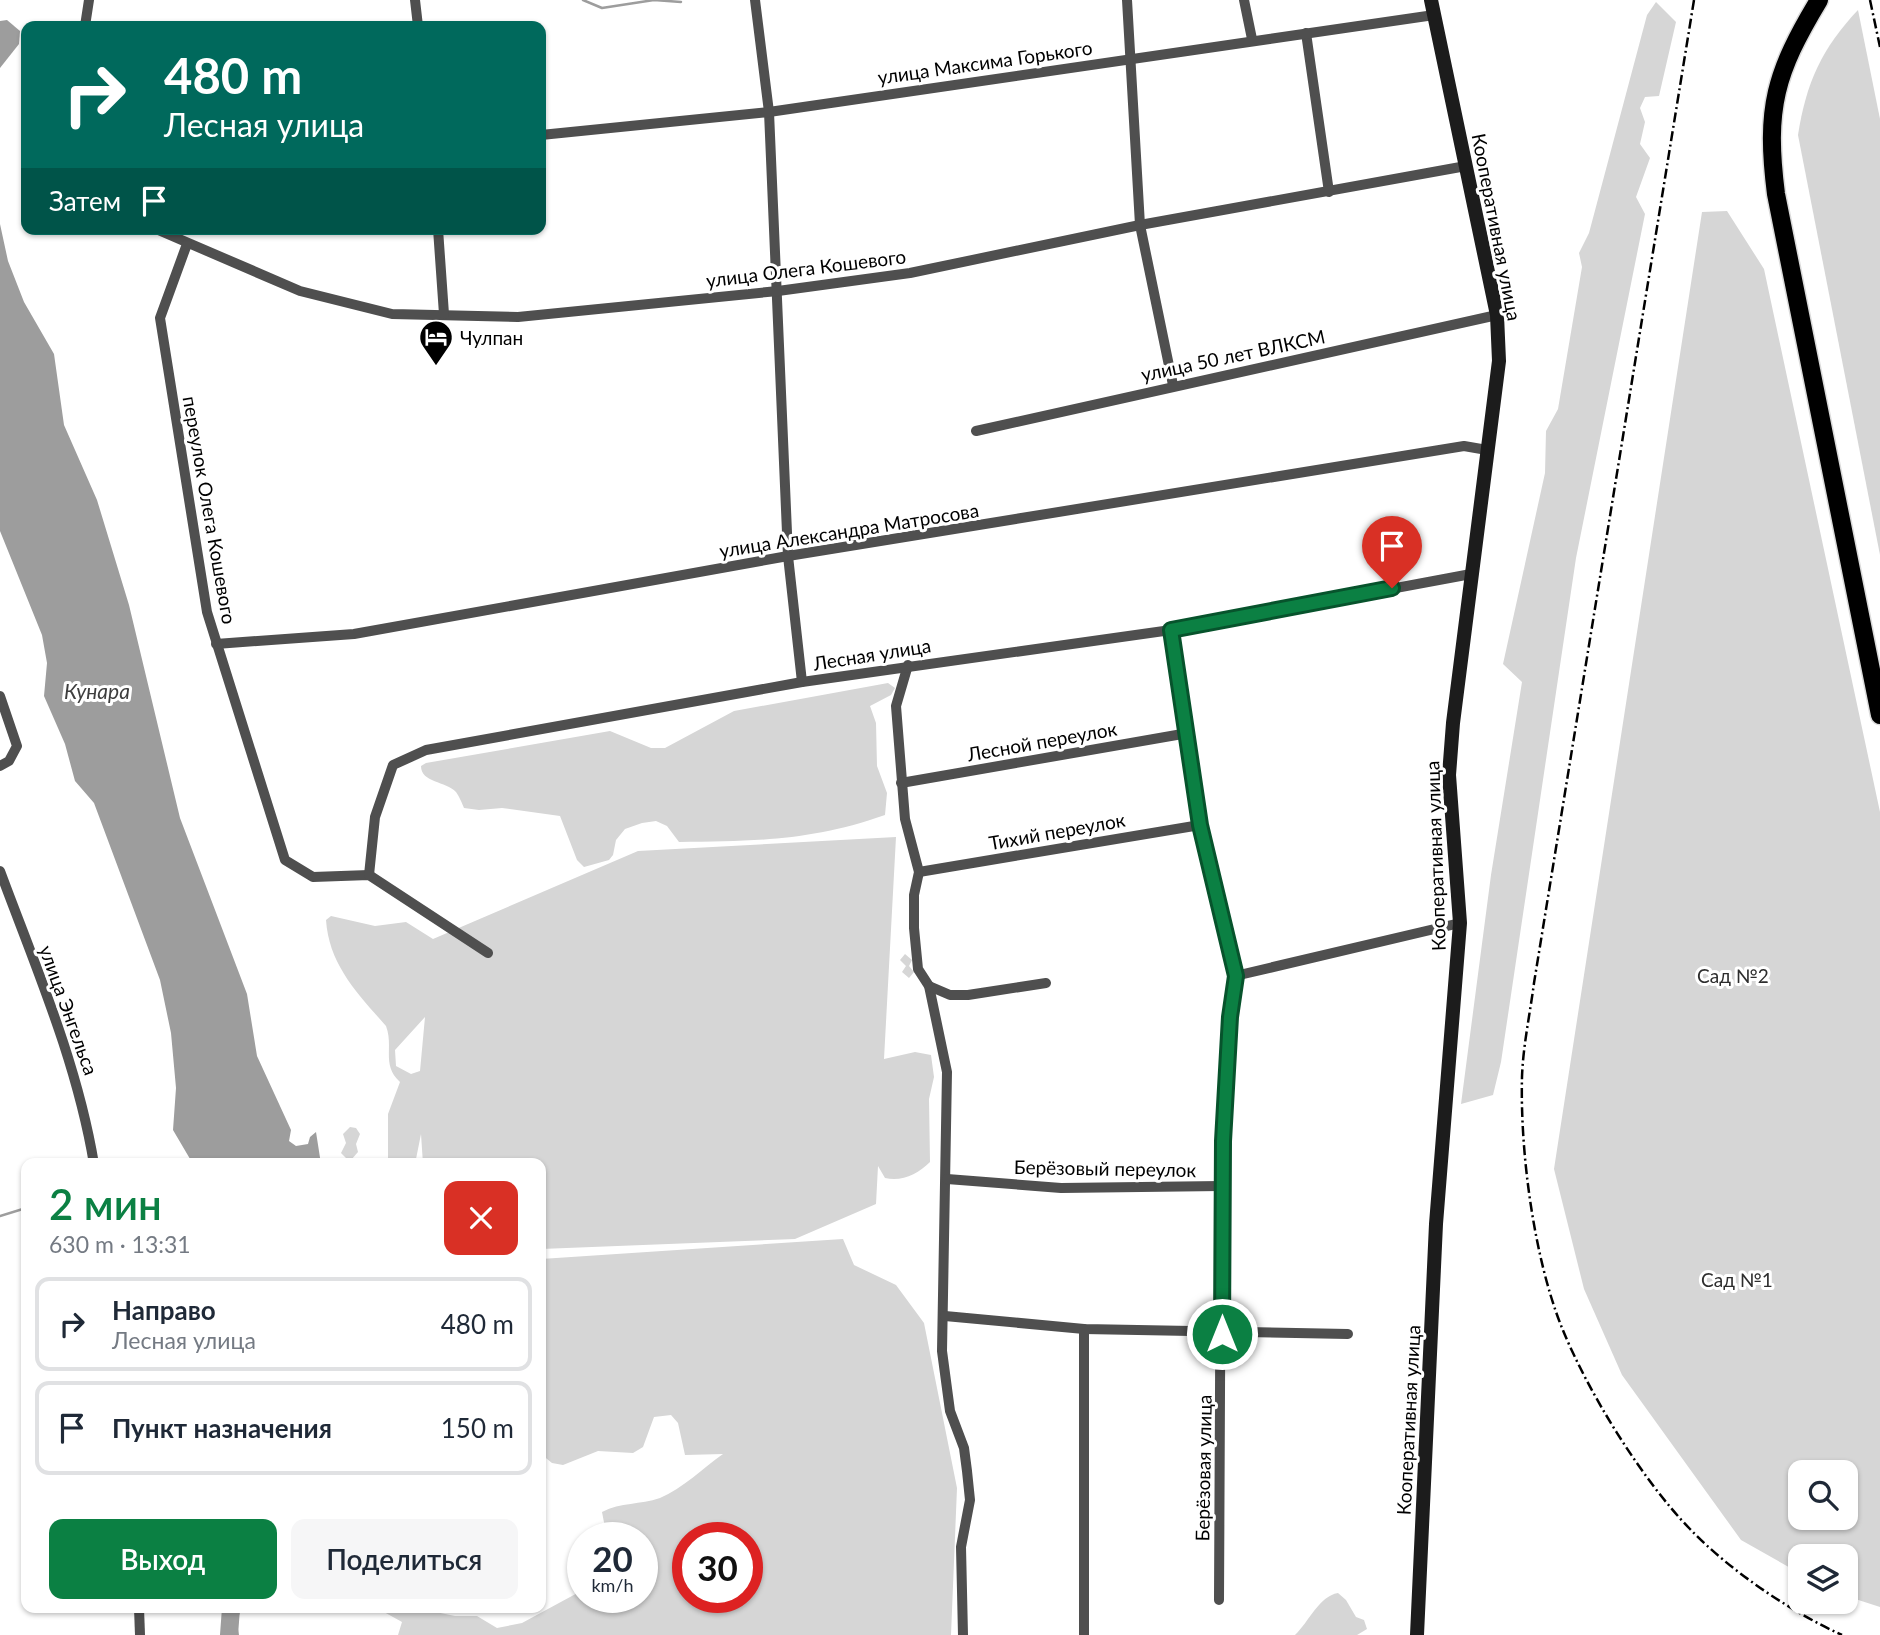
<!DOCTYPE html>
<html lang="ru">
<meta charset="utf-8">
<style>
:root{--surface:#fff;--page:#f6f6f7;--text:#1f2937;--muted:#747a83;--line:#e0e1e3;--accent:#0b8043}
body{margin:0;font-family:Lato,sans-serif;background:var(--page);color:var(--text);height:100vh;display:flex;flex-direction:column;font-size:26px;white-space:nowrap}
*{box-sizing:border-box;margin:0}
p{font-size:23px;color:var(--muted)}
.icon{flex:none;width:38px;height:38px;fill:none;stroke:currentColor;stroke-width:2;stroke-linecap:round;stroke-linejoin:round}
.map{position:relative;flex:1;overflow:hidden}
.sheet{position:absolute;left:21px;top:1158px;width:525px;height:455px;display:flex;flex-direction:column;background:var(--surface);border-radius:14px;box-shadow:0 2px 5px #0004}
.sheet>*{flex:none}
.banner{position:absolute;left:21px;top:21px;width:525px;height:214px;border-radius:14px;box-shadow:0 2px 5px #0004;background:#00695c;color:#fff;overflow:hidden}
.fabs{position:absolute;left:1788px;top:1460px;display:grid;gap:14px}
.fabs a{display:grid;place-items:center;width:70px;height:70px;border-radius:14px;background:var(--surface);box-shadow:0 2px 5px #0004;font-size:35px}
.speed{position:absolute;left:567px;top:1522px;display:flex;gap:14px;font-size:35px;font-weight:700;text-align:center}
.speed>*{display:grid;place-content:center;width:91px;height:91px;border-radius:50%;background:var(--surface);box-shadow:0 2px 5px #0004;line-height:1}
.speed small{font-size:18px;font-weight:400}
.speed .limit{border:10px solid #d22;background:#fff;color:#111}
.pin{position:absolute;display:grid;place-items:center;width:60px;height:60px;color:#fff;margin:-72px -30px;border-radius:50% 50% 50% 0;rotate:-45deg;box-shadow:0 0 7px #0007}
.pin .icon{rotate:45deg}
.me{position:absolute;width:77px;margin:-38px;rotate:0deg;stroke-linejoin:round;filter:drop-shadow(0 0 5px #0008)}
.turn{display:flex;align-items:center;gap:24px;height:147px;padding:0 28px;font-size:32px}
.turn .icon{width:91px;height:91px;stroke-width:2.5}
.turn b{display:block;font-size:49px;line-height:60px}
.then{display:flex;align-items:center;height:66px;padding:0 28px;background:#0003;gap:14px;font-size:26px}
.round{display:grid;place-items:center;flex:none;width:74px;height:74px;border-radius:14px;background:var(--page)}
.summary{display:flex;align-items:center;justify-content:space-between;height:119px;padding:0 28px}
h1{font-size:42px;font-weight:600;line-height:52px;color:var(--accent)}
.primary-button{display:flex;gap:14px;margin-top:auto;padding:14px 28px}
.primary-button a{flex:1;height:80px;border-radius:14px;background:var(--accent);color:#fff;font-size:28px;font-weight:600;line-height:80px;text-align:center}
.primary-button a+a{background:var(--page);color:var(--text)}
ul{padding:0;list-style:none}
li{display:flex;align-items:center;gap:21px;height:94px;margin:0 14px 10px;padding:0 14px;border:4px solid var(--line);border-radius:14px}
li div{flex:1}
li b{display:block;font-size:26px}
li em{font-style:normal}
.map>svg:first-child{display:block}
</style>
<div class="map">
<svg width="1880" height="1635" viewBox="0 0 1880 1635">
<rect width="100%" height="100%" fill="#fff"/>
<!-- green -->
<g fill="#d6d6d6" fill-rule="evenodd">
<path d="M1656,2L1676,22L1659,96L1645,97L1640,108L1645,122L1640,144L1650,158L1636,197L1645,214L1576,558L1501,1062L1493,1095L1461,1104L1491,875L1522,682L1503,664L1545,473L1546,431L1558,409L1582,267L1579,253L1589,233L1647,15Z"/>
<path d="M1858,10L1880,119V555L1798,135C1806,83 1822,48 1858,10Z"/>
<path d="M1727,211L1764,269L1880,812V1607L1846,1596V1556H1801V1574L1741,1540L1622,1375L1584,1289L1554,1169L1702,212ZM1801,1472H1846V1517H1801Z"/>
<path d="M888,683L895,688L891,695L870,706L876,723L877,766L887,793L885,815C811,841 756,841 679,842L667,826L656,821L642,823L625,829L616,840L613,855L609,860L584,867L577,860L560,816L502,808L479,810L464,808C462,803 459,796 456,792C446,781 421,783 421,766L426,763L610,731L651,748H665L734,711Z"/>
<path d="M896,837L884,1059L915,1052L931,1055L934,1077L929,1099L930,1162C918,1174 902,1182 885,1178L878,1166L876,1204L795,1239L541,1249V1164H423L421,1134L415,1164H388V1114L400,1082C381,1065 394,1047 386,1026C358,994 329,965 326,920L331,916L375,926L406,922L433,939L638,851ZM425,1017L420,1071L411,1074L396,1066L395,1050Z"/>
<path d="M905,954L912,960L909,966L914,972L909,978L902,972L906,966L900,960Z"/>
<path d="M350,1127L356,1128L360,1134L356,1144L358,1152L351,1160L356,1164H343L348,1160L341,1153L346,1143L343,1134Z"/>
<path d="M843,1239L854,1265L896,1285L924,1323L957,1488L951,1635H398L402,1622L384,1612L385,1608H416L455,1616H477L497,1628L522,1623L583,1590V1598H642V1538H607L602,1512C621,1502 640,1505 660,1498C682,1489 703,1468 723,1454L685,1455L678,1423L671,1415L654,1417L643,1447L633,1453L598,1451L563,1465L552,1463L541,1454V1259ZM688,1538H747V1598H688Z"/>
<path d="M1338,1593L1346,1600L1356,1617L1364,1620L1367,1629L1357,1635H1295C1309,1622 1319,1596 1338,1593Z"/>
</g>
<!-- water -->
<g fill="#9d9d9d">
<path d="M7,20L20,31L19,44L0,68V21Z"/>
<path d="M0,224L8,261L24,302L54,354L64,425L97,500L129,605L180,818L247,994L257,1056L291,1130L289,1141L296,1146L308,1144L310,1137L316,1132L321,1164H193L173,1130L176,1088L171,1033L160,980L94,803L75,781L65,744L44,696L47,663L42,635L0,531Z"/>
<path d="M230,1608H241L237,1623L239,1635H229Z"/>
</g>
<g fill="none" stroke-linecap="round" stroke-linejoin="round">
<!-- stream -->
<g stroke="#9d9d9d" stroke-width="2.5">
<path d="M583,0L602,8L654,0L681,2"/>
<path d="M0,1216L26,1208"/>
</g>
<!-- river -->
<path stroke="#9d9d9d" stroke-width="18" d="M229,1635L231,1608"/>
<!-- primary casing -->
<g stroke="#dbdbdb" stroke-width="21">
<path id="primary" d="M1819,0C1775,73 1765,108 1776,194L1880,715"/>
</g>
<!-- street -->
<g stroke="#4f4f4f" stroke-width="10">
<path d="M415,0L418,26"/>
<path d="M755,0L769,112L788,556L802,682"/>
<path d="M1127,0L1140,225L1173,385"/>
<path d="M1244,0L1252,39"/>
<path d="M85,26L89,0"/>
<path d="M1306,33L1329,192"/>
<path d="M541,135L769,112L1434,15"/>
<path d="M156,229L300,291L392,314L518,317L778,291L910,273L1140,225L1466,166"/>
<path d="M438,229L444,314"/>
<path d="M187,244L160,318L207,612L285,860L313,877L369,875L488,953"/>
<path d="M976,431L1497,315"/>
<path d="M1171,630L1200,825L1235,976L1230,1017L1221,1186L1219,1600"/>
<path d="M216,644L354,634L788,556L1464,446L1487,450"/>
<path d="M908,665L896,706L905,819L919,872L914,895V928L918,969L929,986L947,1072L942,1351L950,1411L964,1448L967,1471L970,1500L961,1547L963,1635"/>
<path d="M0,696L17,746L9,761L0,766"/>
<path d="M901,783L1188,733"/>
<path d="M0,871C36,968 77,1062 94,1164"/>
<path d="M919,872L1200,825"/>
<path d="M369,875L375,817L393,765L426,750L802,682L1171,630L1471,574"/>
<path d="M1235,976L1460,923"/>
<path d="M929,986L950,995H968L1046,983"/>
<path d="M947,1179L1061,1188L1221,1186"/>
<path d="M945,1316L1084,1329L1348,1334"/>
<path d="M139,1608L140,1635"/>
<path d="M1084,1635V1329"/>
</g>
<!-- secondary -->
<path stroke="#1c1c1c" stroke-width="14" d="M1417,1635L1436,1224L1460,923L1449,775L1453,723L1499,361L1497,315L1431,0"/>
<!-- primary -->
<use href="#primary" stroke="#000" stroke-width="18"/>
<!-- rail -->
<g stroke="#000" stroke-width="2.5" stroke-dasharray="10 3.5 2 3.5" stroke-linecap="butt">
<path d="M1694,0L1534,983C1530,1014 1523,1046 1522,1077C1520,1153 1534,1258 1562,1328C1588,1392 1642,1480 1690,1529C1729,1570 1791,1612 1842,1635"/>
<path d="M1870,0L1880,47"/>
</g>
</g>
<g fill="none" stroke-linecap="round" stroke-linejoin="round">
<!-- route casing -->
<g stroke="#07532c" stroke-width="18">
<path id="route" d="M1222,1334L1223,1141L1230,1017L1236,976L1200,825L1171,630L1392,588"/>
</g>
<!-- route -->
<use href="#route" stroke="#0b8043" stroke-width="12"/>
</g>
<!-- icons -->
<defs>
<g id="hotel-pin" transform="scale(1.75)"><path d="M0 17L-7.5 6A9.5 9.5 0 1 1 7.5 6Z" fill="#000" stroke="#fff"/><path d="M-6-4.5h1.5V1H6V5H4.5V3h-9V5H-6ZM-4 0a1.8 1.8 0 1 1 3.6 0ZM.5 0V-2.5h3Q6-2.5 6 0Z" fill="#fff"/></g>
</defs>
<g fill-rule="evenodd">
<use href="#hotel-pin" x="436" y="337"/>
</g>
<g text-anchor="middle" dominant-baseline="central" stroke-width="6" stroke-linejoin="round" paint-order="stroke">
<!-- street labels -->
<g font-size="19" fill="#000" stroke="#fff">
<text transform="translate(985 62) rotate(-8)">улица Максима Горького</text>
<text transform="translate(1497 227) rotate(79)">Кооперативная улица</text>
<text transform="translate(806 268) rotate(-7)">улица Олега Кошевого</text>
<text transform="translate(1233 355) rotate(-12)">улица 50 лет ВЛКСМ</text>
<text transform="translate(210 510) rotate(80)">переулок Олега Кошевого</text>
<text transform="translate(849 530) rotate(-9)">улица Александра Матросова</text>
<text transform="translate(872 654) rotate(-9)">Лесная улица</text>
<text transform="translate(1042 741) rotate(-10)">Лесной переулок</text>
<text transform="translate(1057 831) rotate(-10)">Тихий переулок</text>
<text transform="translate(1435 856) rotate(-92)">Кооперативная улица</text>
<text transform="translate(69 1010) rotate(70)">улица Энгельса</text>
<text transform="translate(1105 1168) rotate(1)">Берёзовый переулок</text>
<text transform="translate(1408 1420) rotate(-87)">Кооперативная улица</text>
<text transform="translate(1203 1468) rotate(-89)">Берёзовая улица</text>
</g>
<!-- poi labels -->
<g font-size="19" fill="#000" stroke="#fff" text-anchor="start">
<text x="460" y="337">Чулпан</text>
</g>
<!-- park labels -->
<g font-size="19" fill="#2d2d2d" stroke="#fff">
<text x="1733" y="975">Сад №2</text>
<text x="1737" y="1279">Сад №1</text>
</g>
<!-- water labels -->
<g font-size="21" font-style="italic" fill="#3e3e3e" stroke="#fff">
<text x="97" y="690">Кунара</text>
</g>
</g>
</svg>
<div class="fabs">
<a><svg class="icon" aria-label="search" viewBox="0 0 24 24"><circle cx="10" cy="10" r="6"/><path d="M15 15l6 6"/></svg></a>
<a><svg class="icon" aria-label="layers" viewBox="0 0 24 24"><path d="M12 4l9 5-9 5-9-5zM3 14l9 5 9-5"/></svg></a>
</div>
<div class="speed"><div>20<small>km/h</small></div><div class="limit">30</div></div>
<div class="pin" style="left:1392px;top:588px;background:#d93025"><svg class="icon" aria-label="arrive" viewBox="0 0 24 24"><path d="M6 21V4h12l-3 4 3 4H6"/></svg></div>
<svg class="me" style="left:1222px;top:1334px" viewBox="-20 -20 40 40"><circle r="17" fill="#0b8043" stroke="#fff" stroke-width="3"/><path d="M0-11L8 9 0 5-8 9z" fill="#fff"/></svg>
<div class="banner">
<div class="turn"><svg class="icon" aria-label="right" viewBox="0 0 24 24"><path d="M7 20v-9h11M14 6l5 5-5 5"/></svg><div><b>480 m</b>Лесная улица</div></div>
<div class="then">Затем<svg class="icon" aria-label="arrive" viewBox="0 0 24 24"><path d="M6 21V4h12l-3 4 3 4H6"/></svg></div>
</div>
<section class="sheet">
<div class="summary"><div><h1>2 мин</h1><p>630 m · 13:31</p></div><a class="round" style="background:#d93025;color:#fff"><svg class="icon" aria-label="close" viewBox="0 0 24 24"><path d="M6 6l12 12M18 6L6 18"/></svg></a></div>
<ul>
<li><svg class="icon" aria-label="right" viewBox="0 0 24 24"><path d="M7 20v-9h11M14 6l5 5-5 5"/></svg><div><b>Направо</b><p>Лесная улица</p></div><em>480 m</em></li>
<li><svg class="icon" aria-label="arrive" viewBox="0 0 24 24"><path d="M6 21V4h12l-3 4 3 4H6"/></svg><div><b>Пункт назначения</b></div><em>150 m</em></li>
</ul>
<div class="primary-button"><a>Выход</a><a>Поделиться</a></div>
</section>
</div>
